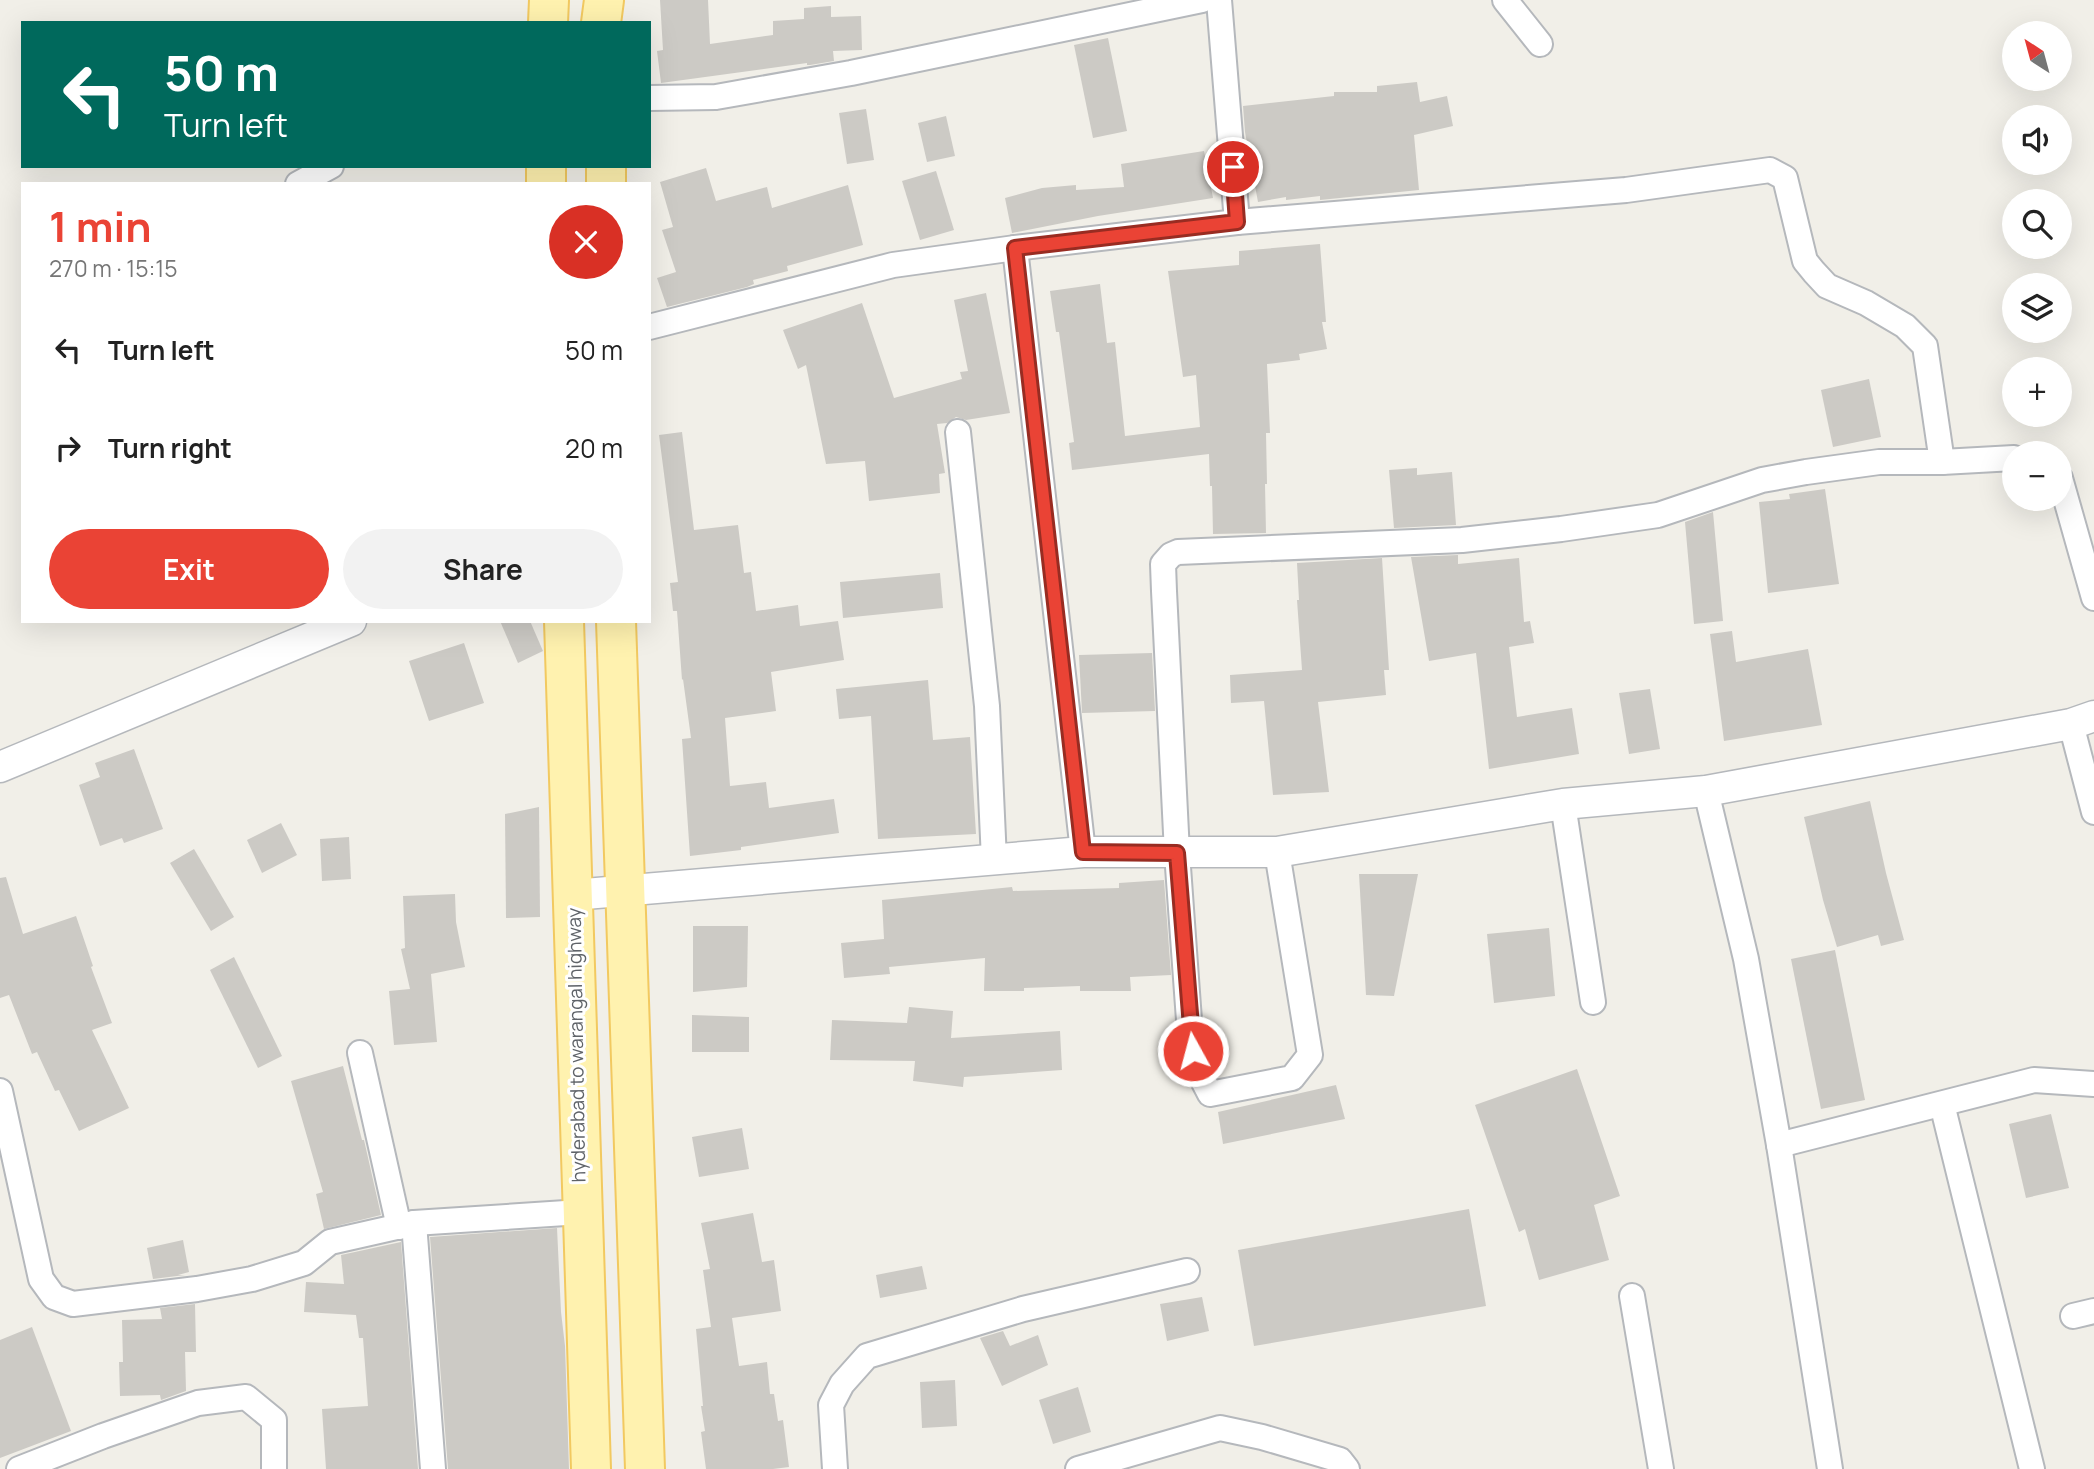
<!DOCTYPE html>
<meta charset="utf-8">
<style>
:root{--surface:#fff;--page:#f2f2f2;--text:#222;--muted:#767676;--accent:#ea4335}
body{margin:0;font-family:Manrope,sans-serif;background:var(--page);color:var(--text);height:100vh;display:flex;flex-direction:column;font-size:26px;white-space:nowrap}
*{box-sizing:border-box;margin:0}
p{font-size:23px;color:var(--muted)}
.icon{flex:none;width:38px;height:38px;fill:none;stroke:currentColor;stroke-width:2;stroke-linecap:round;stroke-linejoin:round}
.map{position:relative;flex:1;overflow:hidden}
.drawer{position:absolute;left:21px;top:182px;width:630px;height:441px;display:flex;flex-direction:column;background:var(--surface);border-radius:0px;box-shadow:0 7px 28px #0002}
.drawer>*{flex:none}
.hud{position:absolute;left:21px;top:21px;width:630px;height:147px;border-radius:0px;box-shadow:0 7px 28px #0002;background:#00695c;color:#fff;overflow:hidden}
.needle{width:46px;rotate:324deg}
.buttons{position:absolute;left:2002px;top:21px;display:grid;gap:14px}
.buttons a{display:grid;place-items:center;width:70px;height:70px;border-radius:50%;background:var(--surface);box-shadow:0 7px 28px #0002;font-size:35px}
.pin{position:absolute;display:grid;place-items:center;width:60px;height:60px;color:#fff;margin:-30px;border:4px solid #fff;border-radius:50%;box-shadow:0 2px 7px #0007}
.me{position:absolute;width:77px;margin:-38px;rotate:353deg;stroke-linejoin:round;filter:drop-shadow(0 0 5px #0008)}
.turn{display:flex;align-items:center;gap:24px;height:147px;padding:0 28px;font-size:32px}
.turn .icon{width:91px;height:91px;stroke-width:2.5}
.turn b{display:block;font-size:49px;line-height:60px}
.round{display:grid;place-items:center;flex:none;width:74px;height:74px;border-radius:37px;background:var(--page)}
.summary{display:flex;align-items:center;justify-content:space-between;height:119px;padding:0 28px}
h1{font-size:42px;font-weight:700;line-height:52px;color:var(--accent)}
.action{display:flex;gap:14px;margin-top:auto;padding:14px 28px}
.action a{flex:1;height:80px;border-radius:42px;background:var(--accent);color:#fff;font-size:28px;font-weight:700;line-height:80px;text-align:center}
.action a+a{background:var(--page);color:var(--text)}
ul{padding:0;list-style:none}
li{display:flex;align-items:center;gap:21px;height:98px;padding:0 28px}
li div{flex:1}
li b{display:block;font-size:26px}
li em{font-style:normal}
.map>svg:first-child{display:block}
</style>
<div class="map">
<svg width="2094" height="1469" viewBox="0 0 2094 1469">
<rect width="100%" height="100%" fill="#f1efe8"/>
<!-- building -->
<g fill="#cccac5">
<path d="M660,0H708L710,44L773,35V21L804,19V8L831,6V17L861,16L862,50L833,51L834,61L810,65H807V63L661,83L657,51L663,50Z"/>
<path d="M1108,38L1127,131L1093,138L1074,45Z"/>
<path d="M1417,82L1420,102L1447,96L1453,126L1414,135L1419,190L1320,200V196L1286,200V197L1258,202L1245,132L1243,106L1334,96V92H1377V86Z"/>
<path d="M866,109L874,160L847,164L839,113Z"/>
<path d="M946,116L955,156L927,162L918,123Z"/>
<path d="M1204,151L1213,198L1098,216L1012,233L1005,198L1042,188L1076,185V190L1124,187L1121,164Z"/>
<path d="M706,168L716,201L767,187L772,208L848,185L863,245L787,266L788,271L753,280L754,284L747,287L667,307L657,278L676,272L662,230L673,227L660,182Z"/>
<path d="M936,171L954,230L920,240L902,181Z"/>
<path d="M1320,244L1326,322H1322L1327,349L1299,354L1300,360L1267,364L1270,433H1266L1267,484H1265L1266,533L1213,534L1212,486H1210L1209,454L1072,470L1069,443L1074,442L1059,332H1056L1050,291L1100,284L1107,343L1115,342L1125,436L1200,427L1196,375L1183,377L1168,271L1239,265V251Z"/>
<path d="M986,293L1010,413L966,420L956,417L947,423L937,424L945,473L939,474L940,493L869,501L865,461L826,464L806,365L798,369L783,330L862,303L894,398L962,379L960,372L968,371L954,300Z"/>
<path d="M1869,379L1881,437L1833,447L1821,390Z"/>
<path d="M682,432L694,530L738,525L744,573L751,572L756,611L798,605L800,626L838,621L844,660L771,672L776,711L725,718L730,786L766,782L769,808L834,799L839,833L741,847V850L690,856L682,739L691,738L683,679L682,680L677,611H673L670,583L678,582L659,435Z"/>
<path d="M1417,468V475L1452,472L1456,525L1394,528L1389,470Z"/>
<path d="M1825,489L1839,584L1768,593L1759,502L1790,499L1789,494Z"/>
<path d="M1713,512L1723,621L1694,624L1685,522Z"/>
<path d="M1458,555V564L1519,558L1524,622L1530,621L1534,643L1509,647L1517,717L1572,708L1579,754L1489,769L1476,653L1429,661L1411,557Z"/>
<path d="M1382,558L1389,670H1384L1386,695L1318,702L1329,792L1273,795L1264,701L1231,703L1230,675L1302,670L1297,600H1299L1297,563Z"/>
<path d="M940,573L943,608L843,618L840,582Z"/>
<path d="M500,621H530L543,651L518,663Z"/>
<path d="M1732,631L1736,662L1808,649L1822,725L1724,741L1710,634Z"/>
<path d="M464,643L484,703L429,721L409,661Z"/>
<path d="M1152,653L1155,711L1082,713L1079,655Z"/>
<path d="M928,680L933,740L970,737L976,834L878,839L871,716L839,719L836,689Z"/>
<path d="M1650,689L1660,749L1629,754L1619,693Z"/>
<path d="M134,749L163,829L124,843L122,838L100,846L79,785L100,777L95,763Z"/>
<path d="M1870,801L1886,873L1904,940L1881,946L1878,935L1837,947L1823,900L1804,817Z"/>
<path d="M539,807L540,917L506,918L505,814Z"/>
<path d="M281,823L297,855L262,873L247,840Z"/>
<path d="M349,837L351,879L322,881L320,839Z"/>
<path d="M194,849L234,917L211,931L170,863Z"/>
<path d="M1359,874H1418L1394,996L1366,995Z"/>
<path d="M6,877L23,934L76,916L93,966L91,967L112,1023L92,1030L129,1108L79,1131L59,1090L55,1091L37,1052L32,1054L9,995L0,998V878Z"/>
<path d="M1164,880L1171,975L1130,977L1131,991H1080V986L1024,988V991H984L985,958L889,967L890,974L844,978L841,943L884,939L882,900L1012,887L1013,891L1119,888V883Z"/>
<path d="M455,894L456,922L465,967L431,974L437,1042L394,1045L389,991L410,989L401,949L405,948L403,896Z"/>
<path d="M693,926H748L747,987L693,992Z"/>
<path d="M1549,928L1555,996L1494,1003L1487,934Z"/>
<path d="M1835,950L1865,1100L1821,1109L1791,959Z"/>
<path d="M234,957L282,1056L258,1068L210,970Z"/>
<path d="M909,1007L953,1011L951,1038L1060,1031L1062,1070L964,1077L963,1087L913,1081L915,1061L830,1060L832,1020L907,1023Z"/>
<path d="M692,1015L749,1017V1052H692Z"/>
<path d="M343,1066L362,1140H364L381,1215L324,1229L316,1194L323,1192L291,1081Z"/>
<path d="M1577,1069L1620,1196L1594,1205L1609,1260L1539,1280L1525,1229L1519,1232L1475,1105Z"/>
<path d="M1336,1085L1345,1119L1223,1144L1218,1112Z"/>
<path d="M2051,1114L2069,1188L2026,1198L2009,1124Z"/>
<path d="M742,1128L749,1169L699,1177L692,1137Z"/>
<path d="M1469,1209L1486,1306L1254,1346L1238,1250Z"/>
<path d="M753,1213L762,1262L774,1260L781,1311L732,1318L739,1366L767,1362L770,1394H774L778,1421L783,1420L789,1467L773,1469H706L701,1432L705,1431L701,1406H703L696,1329L711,1327L703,1270L710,1269L701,1223Z"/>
<path d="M557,1228L561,1312L565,1346L569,1469H448L430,1237Z"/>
<path d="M183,1240L189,1272L178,1275H185L153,1279L147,1248Z"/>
<path d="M401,1242L418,1469H326L322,1409L368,1406L363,1338H359L356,1315L304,1312L306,1282L344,1284L341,1255Z"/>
<path d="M922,1266L927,1289L880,1298L876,1275Z"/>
<path d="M1202,1297L1209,1331L1167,1341L1160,1304Z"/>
<path d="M195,1304L196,1352H185L186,1391L161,1400L160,1395L120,1396L119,1362H123L122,1320L162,1319L160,1308Z"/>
<path d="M32,1327L71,1431L0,1458V1340Z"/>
<path d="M1003,1331L1010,1346L1038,1335L1048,1365L1002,1386L980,1338Z"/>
<path d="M955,1380L957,1426L922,1428L920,1382Z"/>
<path d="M1078,1387L1091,1432L1053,1444L1039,1400Z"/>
</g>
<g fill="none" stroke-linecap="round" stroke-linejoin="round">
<!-- minor casing -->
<g stroke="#b5b8bc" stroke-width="28">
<g id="minor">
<path d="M1219,0L1237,222"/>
<path d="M1505,0L1540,44"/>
<path d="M649,98L716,97L851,73L1202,0"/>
<path d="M298,184L331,166"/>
<path d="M1015,248L1083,852"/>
<path d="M649,327L893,265L1015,248L1237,222L1626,190L1770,170L1785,178L1805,261L1814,272L1827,286L1866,303L1905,326L1925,346L1942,462"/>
<path d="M958,432L987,706L994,860"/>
<path d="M2060,478L2094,598"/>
<path d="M2071,724L2094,812"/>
<path d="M1706,791L1746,959L1779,1145L1830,1469"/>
<path d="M1563,804L1593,1002"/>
<path d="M1277,852L1310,1055L1292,1078L1210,1094L1196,1067L1190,1034L1177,853L1164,591L1163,564L1171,555L1178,552L1462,540L1561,529L1658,515L1762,480L1806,472L1879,462H1942L2014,458"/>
<path d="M360,1053L399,1227"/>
<path d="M0,1091L41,1279L54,1297L73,1304L197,1289L252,1279L304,1263L330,1242L414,1223L581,1212"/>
<path d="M1942,1104L2032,1469"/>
<path d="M1779,1145L2034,1080L2094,1084"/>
<path d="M414,1223L433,1469"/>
<path d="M1632,1296L1661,1469"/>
<path d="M2073,1316L2094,1311"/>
<path d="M19,1469L103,1436L198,1403L246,1397L274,1420V1469"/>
<path d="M835,1469L831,1405L842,1384L867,1356L1023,1309L1187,1271"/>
<path d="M1078,1469L1220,1428L1262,1437L1340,1460L1347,1469"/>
</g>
</g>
<!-- tertiary casing -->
<g stroke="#b5b8bc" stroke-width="33">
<g id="tertiary">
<path d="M0,767L351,621"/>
<path d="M573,895L1083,852H1277L1563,804L1706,791L2071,724L2094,716"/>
</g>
</g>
<!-- primary casing -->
<g stroke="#f2c960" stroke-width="42">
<g id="primary">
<path d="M548,23L549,0"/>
<path d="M601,23L604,0"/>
<path d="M546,166V184"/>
<path d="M606,166V184"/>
<path d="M564,621L591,1469"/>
<path d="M616,621L645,1469"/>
</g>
</g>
<!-- minor -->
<use href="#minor" stroke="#fff" stroke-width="24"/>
<!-- tertiary -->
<use href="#tertiary" stroke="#fff" stroke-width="30"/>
<!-- primary -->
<use href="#primary" stroke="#fff2af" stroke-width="38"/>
</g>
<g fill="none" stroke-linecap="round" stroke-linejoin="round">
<!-- route casing -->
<g stroke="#982c22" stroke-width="18">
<path id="route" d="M1193,1051L1177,853L1083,852L1015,248L1237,222L1233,167"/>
</g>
<!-- route -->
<use href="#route" stroke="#ea4335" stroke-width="12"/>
</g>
<g text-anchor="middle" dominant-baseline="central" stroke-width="6" stroke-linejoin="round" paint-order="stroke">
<!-- street labels -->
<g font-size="19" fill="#5f6368" stroke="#fff">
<text transform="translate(576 1045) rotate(-91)">hyderabad to warangal highway</text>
</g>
</g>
</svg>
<div class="buttons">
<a><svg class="needle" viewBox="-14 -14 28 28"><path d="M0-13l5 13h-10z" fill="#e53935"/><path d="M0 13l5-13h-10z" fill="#767676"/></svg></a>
<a><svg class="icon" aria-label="sound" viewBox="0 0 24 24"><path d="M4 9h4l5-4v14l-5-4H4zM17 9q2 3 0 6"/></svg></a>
<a><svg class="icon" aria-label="search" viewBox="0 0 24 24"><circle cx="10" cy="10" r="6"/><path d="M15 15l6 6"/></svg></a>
<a><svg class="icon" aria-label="layers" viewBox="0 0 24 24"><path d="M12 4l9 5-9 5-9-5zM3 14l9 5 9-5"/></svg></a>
<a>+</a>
<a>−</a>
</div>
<div class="pin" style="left:1233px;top:167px;background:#d93025"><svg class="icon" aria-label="arrive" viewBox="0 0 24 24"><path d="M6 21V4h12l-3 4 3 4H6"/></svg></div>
<svg class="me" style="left:1193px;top:1051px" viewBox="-20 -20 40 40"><circle r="17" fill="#ea4335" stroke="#fff" stroke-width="3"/><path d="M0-11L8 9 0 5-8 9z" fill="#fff"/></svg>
<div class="hud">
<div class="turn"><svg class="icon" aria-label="left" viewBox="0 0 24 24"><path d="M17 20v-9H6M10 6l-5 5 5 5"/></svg><div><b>50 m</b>Turn left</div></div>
</div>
<section class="drawer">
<div class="summary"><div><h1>1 min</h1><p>270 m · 15:15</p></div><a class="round" style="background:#d93025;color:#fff"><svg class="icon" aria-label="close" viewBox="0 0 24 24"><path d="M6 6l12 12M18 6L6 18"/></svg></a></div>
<ul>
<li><svg class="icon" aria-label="left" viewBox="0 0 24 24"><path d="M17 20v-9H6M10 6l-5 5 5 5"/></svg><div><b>Turn left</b></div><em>50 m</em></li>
<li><svg class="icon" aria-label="right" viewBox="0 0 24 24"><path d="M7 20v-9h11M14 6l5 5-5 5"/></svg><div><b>Turn right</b></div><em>20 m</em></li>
</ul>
<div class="action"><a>Exit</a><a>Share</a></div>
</section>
</div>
